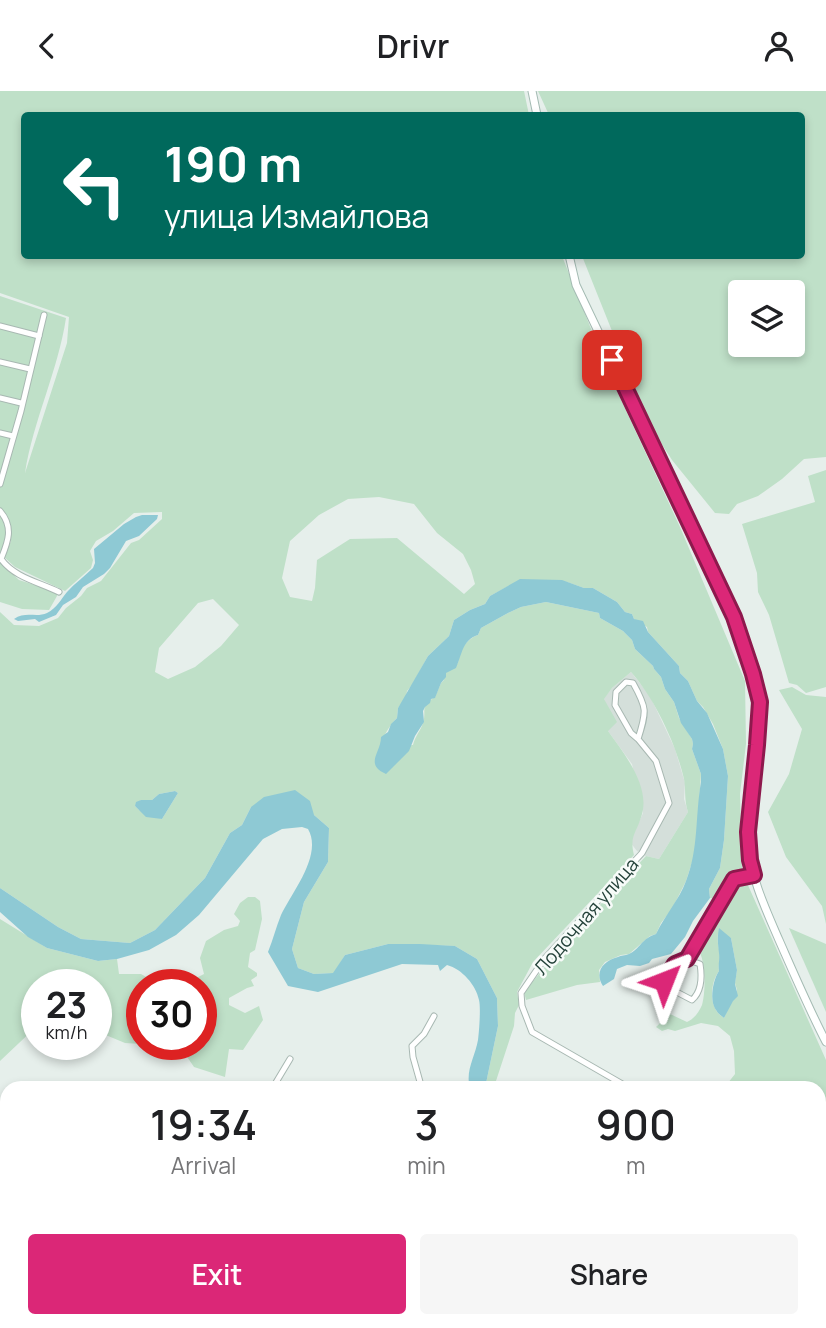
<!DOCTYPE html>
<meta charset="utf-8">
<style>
:root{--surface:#fff;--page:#f6f6f6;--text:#202124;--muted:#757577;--accent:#db2777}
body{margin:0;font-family:Manrope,sans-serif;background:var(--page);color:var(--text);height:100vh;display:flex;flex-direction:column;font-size:26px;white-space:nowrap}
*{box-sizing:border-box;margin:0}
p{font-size:23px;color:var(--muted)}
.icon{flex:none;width:38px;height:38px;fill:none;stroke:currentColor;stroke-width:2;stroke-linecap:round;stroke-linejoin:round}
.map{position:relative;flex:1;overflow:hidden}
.panel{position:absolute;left:0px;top:990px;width:826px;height:247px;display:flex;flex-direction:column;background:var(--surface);border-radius:21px 21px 0 0;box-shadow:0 4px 10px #0003}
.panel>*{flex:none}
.top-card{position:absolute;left:21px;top:21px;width:784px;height:147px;border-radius:7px;box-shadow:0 4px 10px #0003;background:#00695c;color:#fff;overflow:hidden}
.controls{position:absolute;left:728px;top:189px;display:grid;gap:14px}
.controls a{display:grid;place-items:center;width:77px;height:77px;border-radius:7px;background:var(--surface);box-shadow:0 4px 10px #0003;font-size:35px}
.speed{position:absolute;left:21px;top:878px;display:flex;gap:14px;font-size:35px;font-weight:700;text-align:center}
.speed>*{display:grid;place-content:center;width:91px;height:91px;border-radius:50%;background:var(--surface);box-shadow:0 4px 10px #0003;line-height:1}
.speed small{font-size:18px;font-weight:400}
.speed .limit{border:10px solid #d22;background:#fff;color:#111}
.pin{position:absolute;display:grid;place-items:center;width:60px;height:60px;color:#fff;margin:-30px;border-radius:14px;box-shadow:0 4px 10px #0006}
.me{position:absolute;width:77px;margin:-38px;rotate:45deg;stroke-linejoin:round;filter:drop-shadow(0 0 5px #0008)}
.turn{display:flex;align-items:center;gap:24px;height:147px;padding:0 28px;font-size:32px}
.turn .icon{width:91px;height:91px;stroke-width:2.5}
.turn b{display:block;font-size:49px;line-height:60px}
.eta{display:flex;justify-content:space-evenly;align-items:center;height:119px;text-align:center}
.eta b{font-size:42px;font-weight:600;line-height:49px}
.primary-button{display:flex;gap:14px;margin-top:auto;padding:14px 28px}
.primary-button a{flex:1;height:80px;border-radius:7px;background:var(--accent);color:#fff;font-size:28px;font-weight:600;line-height:80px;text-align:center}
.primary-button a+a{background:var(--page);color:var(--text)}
header{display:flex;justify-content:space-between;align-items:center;height:91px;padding:0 28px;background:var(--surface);font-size:32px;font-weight:600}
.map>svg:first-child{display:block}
</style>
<header><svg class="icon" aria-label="back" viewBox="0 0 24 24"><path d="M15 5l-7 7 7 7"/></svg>Drivr<svg class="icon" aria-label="person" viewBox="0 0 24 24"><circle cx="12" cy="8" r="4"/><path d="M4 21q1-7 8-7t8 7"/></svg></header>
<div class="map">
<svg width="826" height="1237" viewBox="0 0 826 1237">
<rect width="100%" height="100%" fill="#e6efeb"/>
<!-- built -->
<path fill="#d4dfda" d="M631,581L650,605L675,658L685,692L684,708L688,721L659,768L646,765L637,760L630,751L643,722L632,673L608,640L604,607L612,597Z"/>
<!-- green -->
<g fill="#bfe0c8" fill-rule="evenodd">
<path d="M0,0H524L529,24H24V164L562,165L609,283L680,436L745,590L746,653L740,703L742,777L717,808L710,807L709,798L720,777L724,749L728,685L723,658L713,633L703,616L697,610L688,590L680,582L679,575L648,541L647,536L634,528L632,523L625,521L617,511L593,497H584L567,491L550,489L544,490L520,489L490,505L485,513L470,519L454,529L449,545L428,565L412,594L407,600L406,606L398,617L397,627C391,632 381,649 380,656L413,654C415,645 421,639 423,632C427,620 419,615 435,606L441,592L444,589L445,582L458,572C459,560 466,548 478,544L481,537L508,522L521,516L546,511L599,522L600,527L623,540L632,549L635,558L653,575L654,578L661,586L665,598L674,611L679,627L692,648L693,653L692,658L701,683L697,743L695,762L686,790L672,818L661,832L656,843L650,845L629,863L621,864L605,871L599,879L600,891L577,894L526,909L524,901L569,847L646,765L659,768L688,721C684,709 686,699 684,688C676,653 655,608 631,581L612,597L604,608L617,631L608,640C624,662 650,695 642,723C637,742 629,744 634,764L533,871L517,901L519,914L515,922L514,935L495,993L489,997H485L498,935L497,907L477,868L455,855L388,853L345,864L334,882L314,883L298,877L292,858L304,811L328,771L329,737L314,724L251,716L242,734L230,742L205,787L155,839L130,852L81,848L58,836L0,797V521L14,534L39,535L58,527L66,517L81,505L87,497L101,490L131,452L139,449L162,428V421L134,422L113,440L96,450L90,460L93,469L91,477L65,500L15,476L4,466L11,450L10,441L0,467V205L66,227C58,280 33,330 25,382L67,252L69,226L0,202ZM379,406L414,413L437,442L463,463L471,479L475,493L464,503L397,447L350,448L317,469L315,497L312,510L290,506L282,487L290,450L319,424L348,408ZM213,508L239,534L221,555L195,576L168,588L155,581L159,557L198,512ZM175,700L178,702L162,728L139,719L135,715L141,709H152L159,703Z"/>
<path d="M538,0H826V366L804,368L782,388L758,405L737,413L729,423L715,422L672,369L650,335L582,165L802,164V24H549ZM740,201H793V254H740Z"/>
<path d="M826,379V596L806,602L797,594L789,592L769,524L758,501L757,482L742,433L815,411L808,385Z"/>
<path d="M0,471L19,489L57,501V505L49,519L22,518L0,511Z"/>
<path d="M792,596L806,604L826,606V833L822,815L786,766L768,721L789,683L802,638L779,599Z"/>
<path d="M747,792L826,969V1012L819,1015V998L724,997L735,983L734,960L730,945L718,935L701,932L675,940L668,938L662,940L656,936L670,923L687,931C694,928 699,921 702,914C706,900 706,867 697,857L733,794ZM718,843L731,847L737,879L735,892L737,899L724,927C722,925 717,922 716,919C709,908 712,889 719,880C718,874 720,870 720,864C719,856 717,853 718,843Z"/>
<path d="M248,806H255L260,810L262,828L255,859L250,862L248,876L257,882V885L251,889L254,895L247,897L229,907V914L245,922L259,915L263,929L243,959L229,958L225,986L194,976L179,954H201V894H142L141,953L125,952L96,940V894H37V935L0,970V828L47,857L98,870L117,868L119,883H141L155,891C171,882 176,881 194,888L204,883L200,867L206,850L224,839L238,835L240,830L234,823L240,812Z"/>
<path d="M789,837L826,853V921Z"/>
<path d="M0,1049L7,1053V1186L0,1200Z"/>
<path d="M356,1230H528L541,1237H353Z"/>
</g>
<!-- water -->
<g fill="#8ec9d4">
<path d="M142,424H158L157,428L139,445L126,450L110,477L104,483L83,496L76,506L63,514L56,524L39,531L35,528L18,530L14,528C25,520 37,527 47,522C57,517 61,508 67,501C75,492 85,485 93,477L95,472L94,458L124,433L136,426Z"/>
<path d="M520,488L562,489L584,497H593L617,511L625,521L632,523L634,528L643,530L648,541L679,575L680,582L688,590L697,610L707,622L723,658L728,685L724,749L720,777L709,798L710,807L693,830L685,846L671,863L652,868L649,872L640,875L627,874L617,878L614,888L603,895C594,881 603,870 618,866C621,864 625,865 629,863C640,858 641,848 656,843C665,824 679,809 686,790C699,757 695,725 701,691V683L692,658L693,653L692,648L681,632L674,611L665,598L661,586L654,578L653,575L635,558L632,549L623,540L600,527L599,522L546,511L521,516L508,522L481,537L478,544C462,549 462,564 456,577L446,582V586L441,592L435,607L431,608L430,612L425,616L423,620L424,631L415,645L409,660L386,683C364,673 381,662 381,646L388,641L391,633L397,627L398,617L428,565L449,545L454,529L470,519L485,513L490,505Z"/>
<path d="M295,699L310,710L314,724L329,737L328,771L304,811L292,858L298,877L314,883L333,882L345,864L388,853H420L455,855L477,868L497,907L498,935L485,997H470C465,980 475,966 478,949C479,942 481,916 479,909C476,894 462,878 447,874L440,880L438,874L402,873L318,901L288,895L268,861C273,849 276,836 281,824C292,801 323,764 308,738L302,736L282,738L263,748L199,824L176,844L149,859L117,868L98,870L47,857L28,846L0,821V797L58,836L81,848L130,852L155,839L205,787L230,742L242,734L251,716L264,706Z"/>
<path d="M175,700L178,702L162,728L146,726L135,715L136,711L141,709H152L159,703Z"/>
<path d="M719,837L731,847L737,879L735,893L738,905L733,910L724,927C722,925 718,923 716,919C709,909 713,889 719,880C718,873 720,868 719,862C718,852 717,848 719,837Z"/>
</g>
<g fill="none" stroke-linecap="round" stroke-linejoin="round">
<!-- minor casing -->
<g stroke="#a8b8b2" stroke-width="7">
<g id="minor">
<path d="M0,235L39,245"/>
<path d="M0,271L30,278"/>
<path d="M0,307L21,312"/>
<path d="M0,342L13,345"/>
<path d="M0,393L21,320L44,224"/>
<path d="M0,420C14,436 8,451 1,468C15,487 39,491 59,501"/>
<path d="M686,868L700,873C702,885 702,900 692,909L667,896L664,890L675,873L686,868L734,788L755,784"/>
<path d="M272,998L290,968"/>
<path d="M422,998L413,966L412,955L424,943L434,925"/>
<path d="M631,998L532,941L522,915L521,902L545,867L642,762L669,712L656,670L638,648L631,642L615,614L616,601L626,591L633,592C647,617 647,620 638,648"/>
<path d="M819,1018H826"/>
<path d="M819,1126L826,1124"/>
<path d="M0,1157L7,1160"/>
<path d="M819,1175L826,1176"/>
<path d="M819,1224L826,1225"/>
<path d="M323,1230L337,1237"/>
<path d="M538,1230L551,1237"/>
<path d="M149,1237L151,1230"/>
<path d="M347,1237L350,1230"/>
<path d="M554,1237L558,1230"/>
<path d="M767,1237L768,1230"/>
</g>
</g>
<!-- secondary casing -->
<g stroke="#a4bbb3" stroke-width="9">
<g id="secondary">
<path d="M532,0L537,24"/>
<path d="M569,164L576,194L734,525C742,549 759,589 760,613C762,659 745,707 748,752C750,785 766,819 779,849C794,883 809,918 826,951"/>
</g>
</g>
<!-- minor -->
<use href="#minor" stroke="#fff" stroke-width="5"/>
<!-- secondary -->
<use href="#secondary" stroke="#fff" stroke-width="7"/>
</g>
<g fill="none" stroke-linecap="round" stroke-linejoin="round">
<!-- route casing -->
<g stroke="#8e194d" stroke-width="18">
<path id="route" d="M612,269L734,526L753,583L760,611L757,654L748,741L750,769L754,784L734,788L687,868L675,873L664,890"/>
</g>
<!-- route -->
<use href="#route" stroke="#db2777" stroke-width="12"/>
</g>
<g text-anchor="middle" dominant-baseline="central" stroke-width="5" stroke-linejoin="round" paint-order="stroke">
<!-- street labels -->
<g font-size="19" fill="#24423a" stroke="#f7fbf9">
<text transform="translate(586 825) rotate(-49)">Лодочная улица</text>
</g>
</g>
</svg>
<div class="controls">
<a><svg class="icon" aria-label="layers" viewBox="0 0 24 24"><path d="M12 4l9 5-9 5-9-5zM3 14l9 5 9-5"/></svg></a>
</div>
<div class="speed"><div>23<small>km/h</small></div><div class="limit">30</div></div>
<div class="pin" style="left:612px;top:269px;background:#d93025"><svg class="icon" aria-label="arrive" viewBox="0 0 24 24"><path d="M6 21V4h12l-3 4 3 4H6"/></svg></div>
<svg class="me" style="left:664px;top:890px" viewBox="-20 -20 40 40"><path d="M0-17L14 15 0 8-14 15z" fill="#db2777" stroke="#fff" stroke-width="4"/></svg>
<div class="top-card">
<div class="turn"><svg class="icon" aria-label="left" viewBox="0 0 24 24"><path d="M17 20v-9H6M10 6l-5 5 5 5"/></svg><div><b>190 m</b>улица Измайлова</div></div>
</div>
<section class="panel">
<div class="eta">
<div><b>19:34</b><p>Arrival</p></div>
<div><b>3</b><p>min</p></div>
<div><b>900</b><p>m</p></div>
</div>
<div class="primary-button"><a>Exit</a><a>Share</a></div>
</section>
</div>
